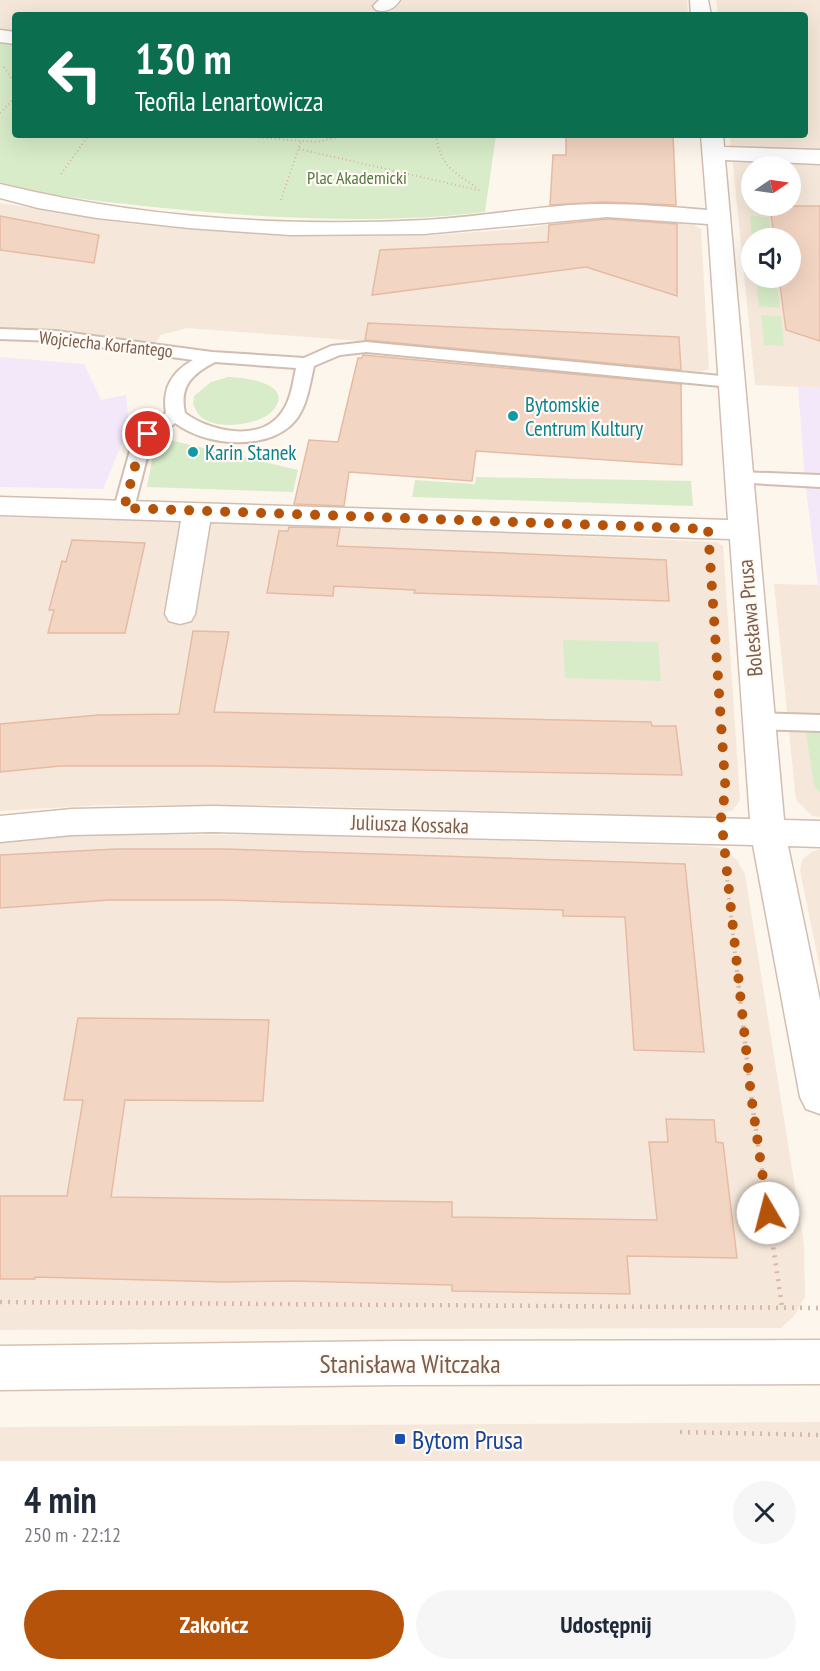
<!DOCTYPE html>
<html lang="pl">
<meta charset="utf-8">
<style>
:root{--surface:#fff;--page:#f6f6f7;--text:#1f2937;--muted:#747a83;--accent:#b45309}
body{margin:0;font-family:"PT Sans Narrow",sans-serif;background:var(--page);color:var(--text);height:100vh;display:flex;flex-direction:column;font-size:22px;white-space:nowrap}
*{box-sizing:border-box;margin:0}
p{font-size:20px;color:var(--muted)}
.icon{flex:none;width:33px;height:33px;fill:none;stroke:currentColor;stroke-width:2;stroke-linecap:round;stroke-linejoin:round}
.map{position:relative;height:1461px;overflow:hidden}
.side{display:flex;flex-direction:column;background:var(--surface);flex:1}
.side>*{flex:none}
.hud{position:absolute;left:12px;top:12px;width:796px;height:126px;border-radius:6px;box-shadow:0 6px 24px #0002;background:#0b6e4f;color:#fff;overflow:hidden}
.needle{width:39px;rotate:77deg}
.buttons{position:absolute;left:741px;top:156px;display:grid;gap:12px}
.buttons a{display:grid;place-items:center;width:60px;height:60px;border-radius:50%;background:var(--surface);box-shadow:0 6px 24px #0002;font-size:30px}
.pin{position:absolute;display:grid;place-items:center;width:51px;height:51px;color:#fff;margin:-26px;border:3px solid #fff;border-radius:50%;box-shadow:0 2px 6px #0007}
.me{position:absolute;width:66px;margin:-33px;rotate:352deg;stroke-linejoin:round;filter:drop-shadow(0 0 4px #0008)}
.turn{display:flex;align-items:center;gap:21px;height:126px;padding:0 24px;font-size:27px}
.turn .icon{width:78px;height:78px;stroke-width:2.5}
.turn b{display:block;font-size:42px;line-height:51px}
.round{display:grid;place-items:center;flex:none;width:63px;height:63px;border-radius:32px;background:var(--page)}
.head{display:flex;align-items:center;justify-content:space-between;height:102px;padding:0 24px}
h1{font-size:36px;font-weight:700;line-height:45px}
.button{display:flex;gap:12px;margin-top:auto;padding:12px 24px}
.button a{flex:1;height:69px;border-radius:36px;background:var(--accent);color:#fff;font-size:24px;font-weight:700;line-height:69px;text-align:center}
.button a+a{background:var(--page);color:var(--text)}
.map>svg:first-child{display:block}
</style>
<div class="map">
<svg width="820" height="1461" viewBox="0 0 820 1461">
<rect width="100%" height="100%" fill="#fdf6ec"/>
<!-- residential -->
<g fill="#f5e8da" fill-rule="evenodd">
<path d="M0,0H687L688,15H15V31L0,29Z"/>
<path d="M716,0H820V388L755,385L730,135H806V15H718ZM752,166H790V206H752ZM752,238H790V278H752Z"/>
<path d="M0,203L132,224L258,233L421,236L517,229L594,219L691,223L701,229L709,369L701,372L374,342L187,328L161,335L154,344L59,331L0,330Z"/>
<path d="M0,517L354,526L717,542L723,546L740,800L733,810L709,817L282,805H105L0,811Z"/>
<path d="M774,584L820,585V817L812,816L796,800Z"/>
<path d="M101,834L286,835L705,846L719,848L728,852L737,860L745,874L804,1244L805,1297L794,1316L781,1328L0,1330V840Z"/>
<path d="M820,849V968L800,871L802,860L812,852Z"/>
<path d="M820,1422V1461H0V1427Z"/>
</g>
<!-- education -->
<g fill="#f3e8fa">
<path d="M0,357L84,364L101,400L126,395L129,427L103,489L0,487Z"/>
<path d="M798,386L820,388V585H818L805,481Z"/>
</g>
<!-- green -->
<g fill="#d8ecc9">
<path d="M0,42L15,44V135H496L485,212C376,225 262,218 153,207C101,201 50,197 0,182Z"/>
<path d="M750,216L769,217L772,238H752Z"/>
<path d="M756,278H776L780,308L759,306Z"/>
<path d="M761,315L781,316L784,346L764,345Z"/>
<path d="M228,377C243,377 294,383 274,409C261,426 216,431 200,416C197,413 195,408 193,404L194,396L211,382Z"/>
<path d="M161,438L298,470L293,492L147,487L155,445Z"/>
<path d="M476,477L691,481L693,506L412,497L415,480L475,484Z"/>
<path d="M563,640L658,642L661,681L565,678Z"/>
<path d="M806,733H820V792L814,786Z"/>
</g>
<!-- building -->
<g fill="#f3d5c3" stroke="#e6bba3" stroke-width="1.5">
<path d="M566,135H673L676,205L604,202L550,205L553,155H566Z"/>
<path d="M770,206H820V341L786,330L779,278H790V238H774Z"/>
<path d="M0,216L99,235L94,263L0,250Z"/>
<path d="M607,219L677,224V296L586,267L372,295L380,250L548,242L549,225Z"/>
<path d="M368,323L679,337L681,370L365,340Z"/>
<path d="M363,355L681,384L682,465L476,451L472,481L349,472L344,506L294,504L309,440L338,442L358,358H362Z"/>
<path d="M289,527L340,528L337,546L666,560L669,601L414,593L415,590L334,586L333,596L267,593L279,531H288Z"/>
<path d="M72,540L145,543L125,633H48L54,610H49L62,561L66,562Z"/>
<path d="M193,631L229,632L214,712L651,722L652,726H676L682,775L215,766H60L0,772V724L98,715L179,714Z"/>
<path d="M117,849H225L685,864L704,1052L634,1050L625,917L563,916V910L220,900H109L0,908V855Z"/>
<path d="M78,1018L269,1020L263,1101L125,1100L111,1197L452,1202V1217L657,1220L649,1142H668L666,1119L714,1120L716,1142L723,1143L737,1258L627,1256L630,1294L452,1291V1285L293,1281L224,1282L35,1277V1279H0V1196H67L83,1100H64Z"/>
</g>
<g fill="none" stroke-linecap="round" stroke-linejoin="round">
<!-- lane casing -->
<g stroke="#d1beb0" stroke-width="4">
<g id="lane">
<path d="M0,329L56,331L212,352L304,358L331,346L366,342L731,377L737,378L740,382L737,386L731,387L366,352L340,355L314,366C309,387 307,411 290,426C261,451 204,445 175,423L151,442L134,508L131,512H117L114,508L133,440L150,422L166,413C162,388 172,372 193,360L56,341L0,339ZM215,362L296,368C293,382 291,400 282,412C261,443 210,432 185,413C179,386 192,374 215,362Z"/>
<path d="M739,472L820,475V487L732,482L729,478L732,474Z"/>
<path d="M758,713L820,715V731L758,729L750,727L747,721L750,715Z"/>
</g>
</g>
<!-- street casing -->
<g stroke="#d1beb0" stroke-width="3">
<g id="street">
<path d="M379,0H400C394,9 387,13 376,10L373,6Z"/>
<path d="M690,0H708L711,15H691Z"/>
<path d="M0,30L15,32V44L0,42Z"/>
<path d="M701,135H723L724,147L820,150V164L725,160L784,820L820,821V847L788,846L820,1000V1114L806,1109L800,1097L753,845L213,832L72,835L0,842V816L72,809L213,806L750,819L730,539L210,522L195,614L191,621L180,624L169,621L165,614L181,521L0,515V497L728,520L708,224L607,217L424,234L290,235L189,228L97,218L38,208L0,198V184C138,218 284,227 425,220C474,217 522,209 570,205C616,202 661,206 707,210Z"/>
</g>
</g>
<!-- secondary casing -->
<g stroke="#d6c0b0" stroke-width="3">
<path id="secondary" d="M820,1340V1384L396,1385L0,1390V1346L396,1341Z"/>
</g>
<!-- path-far2 -->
<g stroke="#d9b8a5" stroke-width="2" stroke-dasharray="1 3" stroke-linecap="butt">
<path d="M4,67L15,84"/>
<path d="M0,113L15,97"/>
<path d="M209,135H226"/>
<path d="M227,135L317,142L347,135"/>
<path d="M436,135C440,165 452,171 476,187"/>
<path d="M299,149L482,191"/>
<path d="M61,174L89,135"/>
<path d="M281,200L301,141"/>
</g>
<!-- path-far1 -->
<path stroke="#d9b8a5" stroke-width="4" stroke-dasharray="1.5 4.5" stroke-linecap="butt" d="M726,868L736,964"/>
<!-- path -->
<g stroke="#d9b8a5" stroke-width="4.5" stroke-dasharray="2 6" stroke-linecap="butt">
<path d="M736,962L751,1096L782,1307"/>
<path d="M0,1302L820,1308"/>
<path d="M680,1432L820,1435"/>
</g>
<!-- lane -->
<use href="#lane" fill="#fff" fill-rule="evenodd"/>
<!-- street -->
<use href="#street" fill="#fff" fill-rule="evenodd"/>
<!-- secondary -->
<use href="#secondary" fill="#fff" fill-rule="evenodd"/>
</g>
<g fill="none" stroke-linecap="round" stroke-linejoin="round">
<!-- route -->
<path stroke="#b45309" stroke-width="10" stroke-dasharray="0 18" d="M148,434L142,440L124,508L708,529L726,797L720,807L751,1095L768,1213"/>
</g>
<!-- markers -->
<g fill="#0f9aa8" stroke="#fffaf3" stroke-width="2">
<circle cx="513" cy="416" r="6"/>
<circle cx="193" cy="452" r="6"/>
</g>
<rect fill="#1a4fb4" stroke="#fffaf3" stroke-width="2" x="394" y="1433" width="12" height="12" rx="3"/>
<g text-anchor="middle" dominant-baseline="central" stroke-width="4.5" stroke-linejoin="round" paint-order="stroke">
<!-- far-park labels -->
<g font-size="18" fill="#537a41" stroke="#fffaf3">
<text x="357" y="177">Plac Akademicki</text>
</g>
<!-- far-street labels -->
<g font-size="18" fill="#7a5c4d" stroke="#fffaf3">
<text transform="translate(106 344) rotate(6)">Wojciecha Korfantego</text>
</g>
<!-- culture labels -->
<g font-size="21" fill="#0d838f" stroke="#fffaf3" text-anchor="start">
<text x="525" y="404">Bytomskie<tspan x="525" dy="24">Centrum Kultury</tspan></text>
<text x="205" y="452">Karin Stanek</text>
</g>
<!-- street labels -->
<g font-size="21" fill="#7a5c4d" stroke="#fffaf3">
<text transform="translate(750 618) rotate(-95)">Bolesława Prusa</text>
<text transform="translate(410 824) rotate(2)">Juliusza Kossaka</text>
</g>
<!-- near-street labels -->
<g font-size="26" fill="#7a5c4d" stroke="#fffaf3">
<text x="410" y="1363">Stanisława Witczaka</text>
</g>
<!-- near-transit labels -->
<g font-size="26" fill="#164399" stroke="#fffaf3" text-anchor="start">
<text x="412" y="1439">Bytom Prusa</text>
</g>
</g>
</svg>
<div class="buttons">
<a><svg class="needle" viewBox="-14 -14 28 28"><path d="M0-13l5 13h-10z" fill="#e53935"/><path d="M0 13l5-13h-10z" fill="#747a83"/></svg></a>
<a><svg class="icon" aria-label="sound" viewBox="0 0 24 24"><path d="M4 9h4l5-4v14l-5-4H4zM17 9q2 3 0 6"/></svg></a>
</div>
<div class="pin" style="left:148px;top:434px;background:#d93025"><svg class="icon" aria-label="arrive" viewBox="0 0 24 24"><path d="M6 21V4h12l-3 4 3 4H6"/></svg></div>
<svg class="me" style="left:768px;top:1213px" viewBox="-20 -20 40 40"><circle r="19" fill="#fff"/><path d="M0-13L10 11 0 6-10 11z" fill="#b45309"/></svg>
<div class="hud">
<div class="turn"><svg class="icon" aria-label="left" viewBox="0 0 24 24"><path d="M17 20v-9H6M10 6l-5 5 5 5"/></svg><div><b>130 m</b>Teofila Lenartowicza</div></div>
</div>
</div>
<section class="side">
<div class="head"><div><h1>4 min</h1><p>250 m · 22:12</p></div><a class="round"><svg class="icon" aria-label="close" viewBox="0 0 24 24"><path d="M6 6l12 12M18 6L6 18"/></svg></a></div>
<div class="button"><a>Zakończ</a><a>Udostępnij</a></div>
</section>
